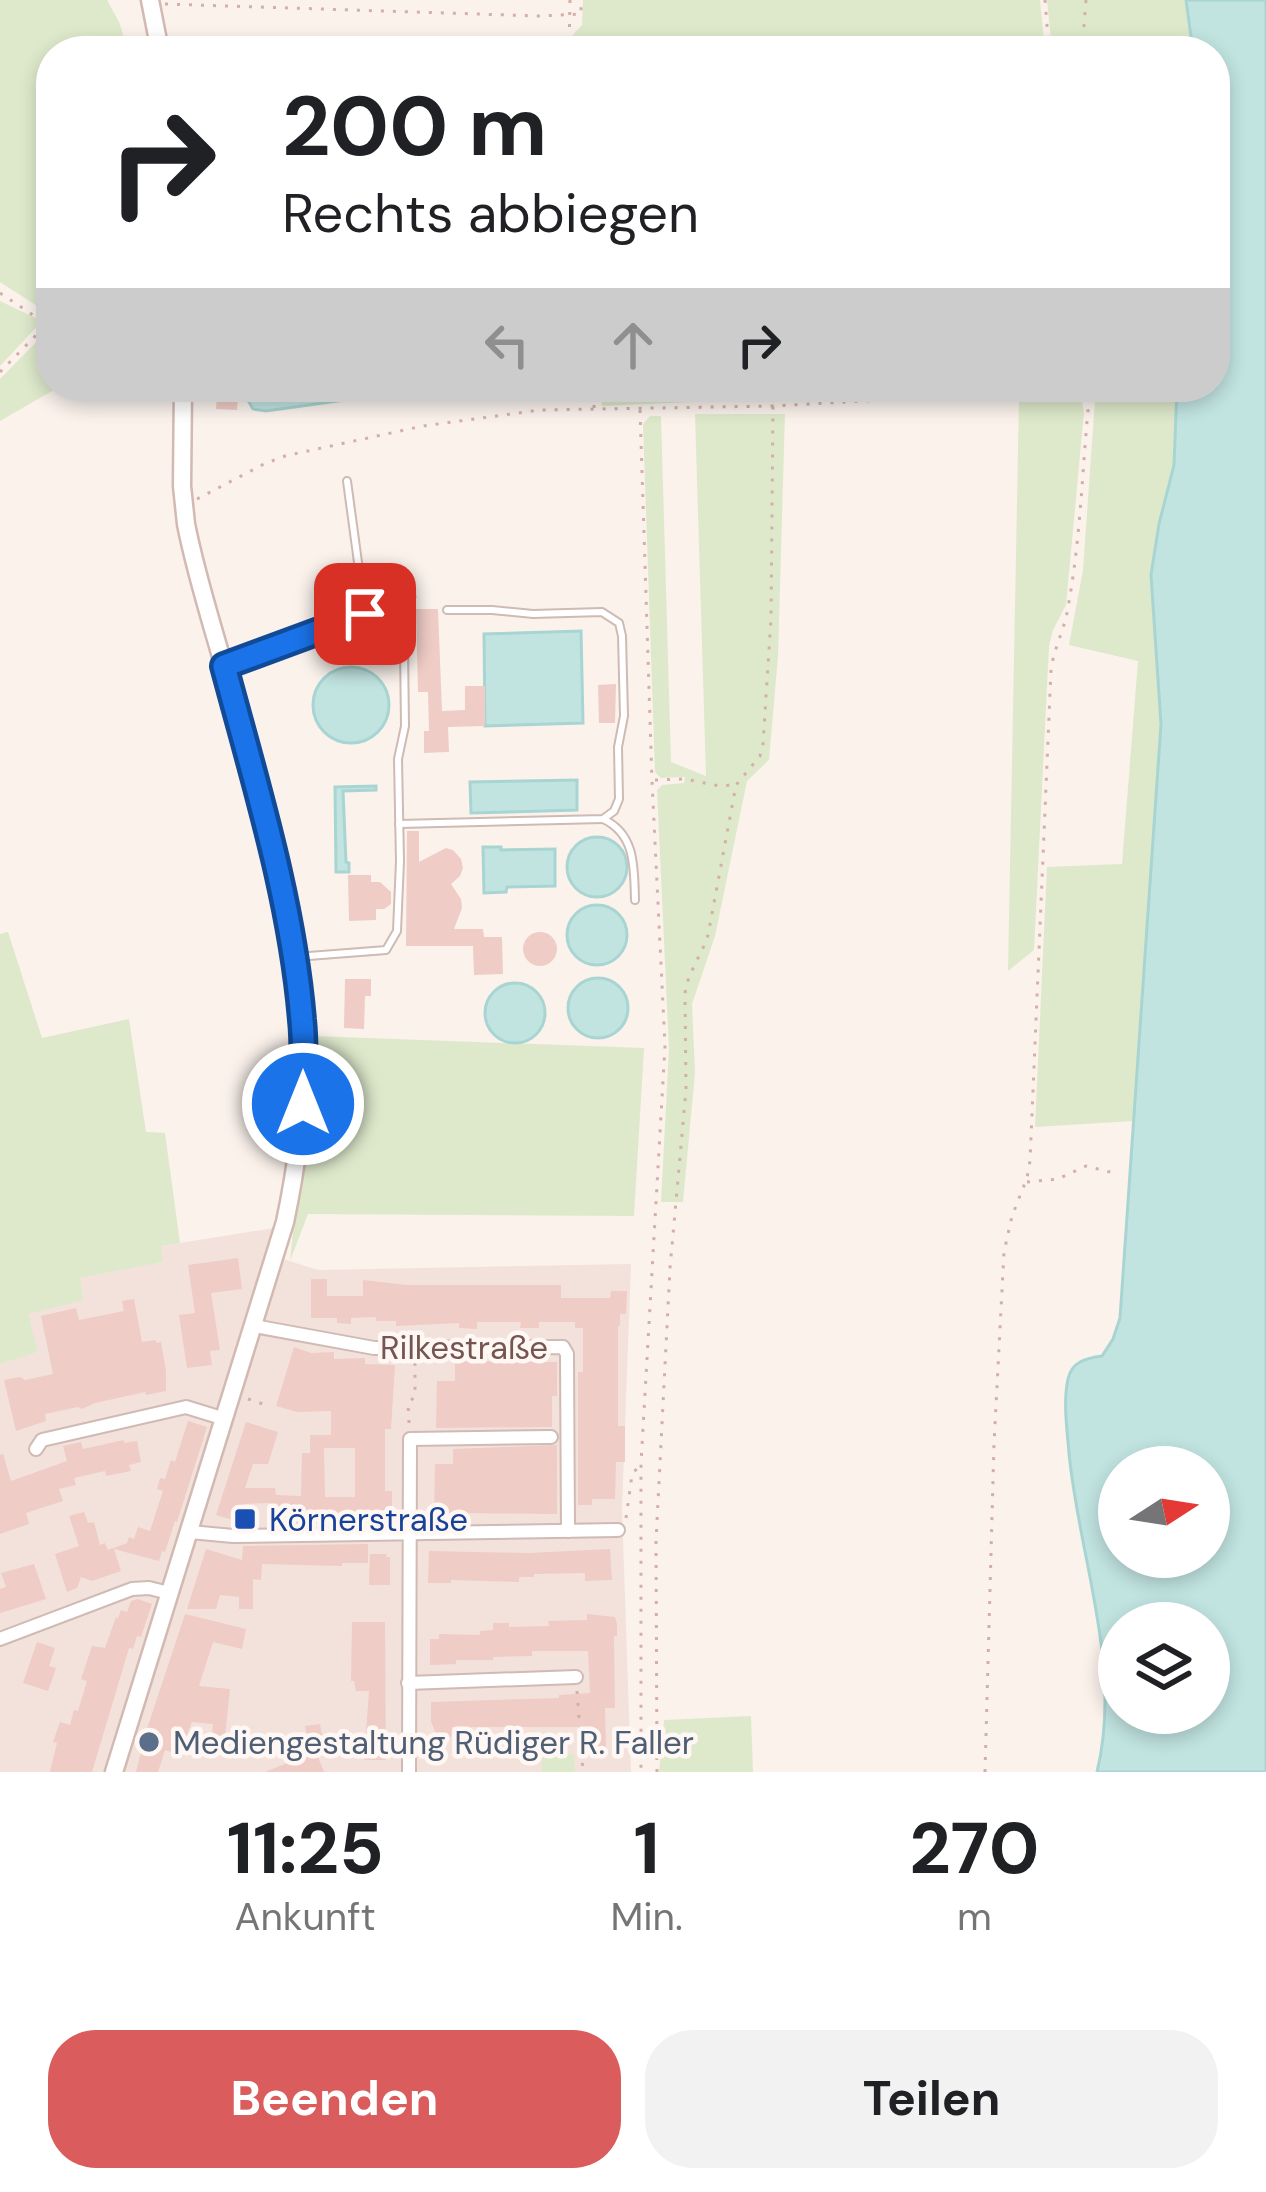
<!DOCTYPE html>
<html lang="de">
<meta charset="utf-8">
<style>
:root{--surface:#fff;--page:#f2f2f2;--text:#202124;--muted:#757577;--accent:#da5c5d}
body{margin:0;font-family:"DM Sans",sans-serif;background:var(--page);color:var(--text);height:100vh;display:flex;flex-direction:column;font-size:45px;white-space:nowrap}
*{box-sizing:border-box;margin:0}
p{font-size:39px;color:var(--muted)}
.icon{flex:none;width:66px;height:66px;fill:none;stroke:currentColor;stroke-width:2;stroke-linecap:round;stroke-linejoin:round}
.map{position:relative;height:1772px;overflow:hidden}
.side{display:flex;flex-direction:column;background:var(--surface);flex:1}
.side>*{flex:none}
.guide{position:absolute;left:36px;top:36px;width:1194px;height:366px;border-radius:48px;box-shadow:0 6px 18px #0003;background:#fff;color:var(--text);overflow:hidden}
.needle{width:78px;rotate:78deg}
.tools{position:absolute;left:1098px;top:1446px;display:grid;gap:24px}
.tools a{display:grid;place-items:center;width:132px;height:132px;border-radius:50%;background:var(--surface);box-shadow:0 6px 18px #0003;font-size:60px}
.pin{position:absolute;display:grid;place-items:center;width:102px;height:102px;color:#fff;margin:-51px;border-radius:24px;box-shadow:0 6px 18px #0006}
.me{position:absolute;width:132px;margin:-66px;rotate:0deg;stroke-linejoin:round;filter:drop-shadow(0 0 9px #0008)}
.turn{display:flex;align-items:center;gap:42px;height:252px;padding:0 48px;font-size:54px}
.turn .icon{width:156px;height:156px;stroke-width:2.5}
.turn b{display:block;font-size:84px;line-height:102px}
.lanes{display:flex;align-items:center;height:114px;padding:0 48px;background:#0003;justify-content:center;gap:60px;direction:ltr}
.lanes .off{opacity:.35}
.eta{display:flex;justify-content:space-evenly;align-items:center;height:204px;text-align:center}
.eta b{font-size:72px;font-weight:700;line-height:84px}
.action{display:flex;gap:24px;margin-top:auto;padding:24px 48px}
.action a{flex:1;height:138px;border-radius:48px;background:var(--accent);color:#fff;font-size:48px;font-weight:700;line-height:138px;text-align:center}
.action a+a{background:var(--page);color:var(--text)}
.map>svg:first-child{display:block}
</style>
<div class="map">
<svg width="1266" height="1772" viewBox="0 0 1266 1772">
<rect width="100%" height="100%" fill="#fbf2ec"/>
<!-- residential -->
<path fill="#f3e2db" d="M274,1228L267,1254L318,1270L631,1264L622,1509L631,1772H0V1364L37,1352L27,1314L79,1278L162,1262L161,1246Z"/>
<!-- green -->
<g fill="#dee9cb">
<path d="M0,0H107L120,24L127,51H51V315L0,282Z"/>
<path d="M583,0H1040L1045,51H572L571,37L582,25Z"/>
<path d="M1047,0H1186L1193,51H1052Z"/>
<path d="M0,301L42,321L0,366Z"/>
<path d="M49,329L51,387H59L0,421V379Z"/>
<path d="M601,387H1030L602,406Z"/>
<path d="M1082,387H1177L1174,465L1159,524L1151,575L1161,724L1133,1121L1035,1127L1047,867L1122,864L1138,661L1069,645L1083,570L1095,400Z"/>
<path d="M1071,393L1082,402L1084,412L1066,605L1053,630L1049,646L1034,950L1008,971L1019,397Z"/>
<path d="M695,414H785L778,656L769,760L747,781L715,936L692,1004L695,1073L683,1202H661L669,1049L657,790L662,785L684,783L685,777L661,778L655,772L643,424L650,416H661L671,762L706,776Z"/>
<path d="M8,932L42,1038L129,1019L146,1132L165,1133L180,1243L161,1246L163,1262L80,1278L83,1300L28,1314L38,1352L0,1364V934Z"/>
<path d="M313,1036L644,1048L634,1216L308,1214L290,1261Z"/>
<path d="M751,1716L753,1772H659L664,1720Z"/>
<path d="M574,1754L575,1772H542L541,1756Z"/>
</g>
<!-- water -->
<g fill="#c1e4e1" stroke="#a8d5d2" stroke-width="3" fill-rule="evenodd">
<path d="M1186,0H1266V1772H1097C1123,1665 1079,1559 1069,1453C1067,1429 1063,1402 1068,1379C1072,1361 1087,1358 1102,1356L1113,1339L1120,1318L1161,724L1151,575L1159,524L1174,465L1177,387H1215V51H1193ZM1119,1467H1209V1557H1119ZM1119,1623H1209V1713H1119Z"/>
<path d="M240,387H438L266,411L253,409Z"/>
<path d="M581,631L583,723L485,726L484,634Z"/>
<circle cx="351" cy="705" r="38"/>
<path d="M577,780V810L471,813L470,782Z"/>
<path d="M376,786V790L343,791L346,862L349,863V872H336L335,787Z"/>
<circle cx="597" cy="867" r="30"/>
<path d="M483,847H501V850L555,849V886L507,887L506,892L484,893Z"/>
<circle cx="597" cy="935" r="30"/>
<circle cx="598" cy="1008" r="30"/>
<circle cx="515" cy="1013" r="30"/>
</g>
<!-- building -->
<g fill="#efccc6" fill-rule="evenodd">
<path d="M217,393L238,394L237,410L216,409Z"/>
<path d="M412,577L417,598L371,606L370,594L393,593L390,581Z"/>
<path d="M416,609H438L442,711L465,710V686H485V726L448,727L449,752L424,753V731H429L428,692H418Z"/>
<path d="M616,684L615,723H599L598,685Z"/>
<path d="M407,831H419V862L446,848L453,850L461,859L463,868L460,876L451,884L461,899L462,908L454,929H483L484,937H502L503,974L474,975L473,946H406Z"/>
<path d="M348,875H371V882H380L391,892V904L384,909H376V920L349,921Z"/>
<circle cx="540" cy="949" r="17"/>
<path d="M345,979H371V996H365L364,1029L344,1028Z"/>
<path d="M238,1258L242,1289L211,1293L220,1350L210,1351L212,1365L187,1368L179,1315L195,1313L188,1265Z"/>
<path d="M311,1279H327V1296H363V1280L407,1285H561V1298H610L611,1291H627L626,1314H620V1326H618V1426H625V1462H616L615,1499H592V1505H578V1372H583V1328H575V1322H539V1328H520L521,1322H477V1329L459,1328V1323L396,1326V1321H376V1317L351,1318V1324L337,1323V1318H311Z"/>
<path d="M134,1299L142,1342L156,1340V1343L161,1342L166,1371V1391L146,1395L145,1392L95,1403L82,1409L78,1407L45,1414L46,1421L16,1431L4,1380L20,1377L25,1380L53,1374L41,1316L76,1308L79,1320L124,1311L122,1301Z"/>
<path d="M294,1347L311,1353L334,1352V1359L365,1358V1364L395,1365L391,1429H385V1491H392V1518H373V1512L344,1513V1524L279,1525L280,1508H270V1503L244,1504L240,1516L235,1514L233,1520L216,1515L246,1422L278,1432L268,1464H253L245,1488H275L276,1495L301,1496L302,1453H310V1435H331V1411L297,1412L276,1406ZM324,1448H355V1497H325Z"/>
<path d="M455,1361L557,1362V1396H552V1427L436,1428L437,1381H455Z"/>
<path d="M188,1421L207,1427L177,1522L175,1521L165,1552L162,1551L159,1561L114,1549L121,1571L92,1581L81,1577L77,1588L67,1592L55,1554L79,1546L69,1516L84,1512L88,1523L94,1522L100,1545L105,1543L108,1550L127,1543L129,1537L134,1539L138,1527L150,1531L163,1491L157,1489L160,1478L165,1479L171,1460L175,1462Z"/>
<path d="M124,1440V1443L137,1441L141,1462L129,1465L131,1471L106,1476L105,1471L74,1478L76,1485L59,1489L63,1501L26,1513L29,1524L0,1534V1455L3,1454L11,1481L67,1461L63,1446L81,1442L83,1449Z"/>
<path d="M557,1445V1514L434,1513L435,1464H453V1449Z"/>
<path d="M368,1544V1563H342V1566L262,1564L261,1580L253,1579V1609H239V1597L220,1595L216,1609H187L206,1549L242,1560L243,1546Z"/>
<path d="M610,1549L612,1580L585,1581V1573L534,1574V1577H519V1582L451,1580V1583H428L429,1551L528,1553Z"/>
<path d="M370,1554H387L386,1557H390V1585H369Z"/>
<path d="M34,1564L46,1599L0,1613V1589L6,1587L1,1573Z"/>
<path d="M138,1599L152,1604L141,1637L137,1636L133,1649L129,1648L92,1772H50L57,1743L53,1742L60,1722L70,1725L74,1710L78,1711L87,1681L81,1679L92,1646L105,1648L116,1617L118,1618L121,1610L127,1612L131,1601Z"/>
<path d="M185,1614L246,1629L242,1649L213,1642L199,1686L230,1689L225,1736L212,1735L213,1724L192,1722L179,1755L165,1750L158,1772H136L145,1735Z"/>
<path d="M587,1614L615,1617L617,1624V1636H614L615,1708H605L606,1748L592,1749L591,1727H452L451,1737H437L431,1721V1702L559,1698V1695L590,1693L588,1651H532V1656L493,1657V1660H456V1664L430,1665V1639H439V1634L480,1635V1631L493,1630V1623H509V1627L549,1626L548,1621L587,1620Z"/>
<path d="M352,1622H385L386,1760H364L369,1691H356L354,1681H351Z"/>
<path d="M37,1642L55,1648L49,1666L56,1668L48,1691L23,1683Z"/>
<path d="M320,1724L323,1742L309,1745L305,1726Z"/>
<path d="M316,1752L324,1772H267V1771Z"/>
</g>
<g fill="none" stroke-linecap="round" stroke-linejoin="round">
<!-- lane casing -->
<g stroke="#cfbab4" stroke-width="10">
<g id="lane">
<path d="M347,481L365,614"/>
<path d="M227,665L365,614L388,616L396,621L403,636L404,649L405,726L398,759L400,861L397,931L386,950L296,957"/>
<path d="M603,819C636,834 634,868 635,900"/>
<path d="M399,824L603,819L614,811L619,799L618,747L624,716L622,636L619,623L602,612L533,614L492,610H447"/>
</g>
</g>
<!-- street casing -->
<g stroke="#cfbab4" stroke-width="16">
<g id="street">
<path d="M254,1326L374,1348L563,1347L567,1354L568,1531"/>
<path d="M36,1449L42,1440L186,1407L225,1419"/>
<path d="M190,1532L233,1536L618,1530"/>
<path d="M0,1639L132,1589L149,1588L169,1593"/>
<path d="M408,1683L576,1677"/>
<path d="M409,1772L410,1439L551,1437"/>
</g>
</g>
<!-- secondary casing -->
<g stroke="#d2b9b2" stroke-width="21">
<g id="secondary">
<path d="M150,0L160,51"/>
<path d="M114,1772L285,1222C299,1156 307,1090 302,1022C294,904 257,787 226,674C212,624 196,575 186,524L182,486L183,387"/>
</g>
</g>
<!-- path -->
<g stroke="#d4afa8" stroke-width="3" stroke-dasharray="3 9" stroke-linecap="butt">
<path d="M1045,0L1049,51"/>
<path d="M165,4L539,16L581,14V0"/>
<path d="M569,51L570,0"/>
<path d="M1082,51L1086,0"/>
<path d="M0,293L51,327"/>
<path d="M0,372L47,324"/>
<path d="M143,387L165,401"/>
<path d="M594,408V387"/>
<path d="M640,410L652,781L665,1046L641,1463V1772"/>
<path d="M197,499L264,464L285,456L423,426L540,410L773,406L1047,391L1066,387"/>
<path d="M655,780L685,779L719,786L735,785"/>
<path d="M1027,1182L1058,1179L1086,1166L1118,1174"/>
<path d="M248,1399L263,1404"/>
<path d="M409,1423L408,1404L415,1396V1363"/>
<path d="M626,1518L632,1475L640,1464"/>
<path d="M577,1691L583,1772"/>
<path d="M657,1772L656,1541L670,1268L686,1090L685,994C687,973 702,955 708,935L736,785L760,756L763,744L771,619L773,406"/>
<path d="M985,1772L994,1444L1004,1252L1012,1216L1027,1178L1030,1161L1051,670C1054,647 1065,629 1068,607C1080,543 1082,476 1088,410L1086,400L1069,387"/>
</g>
<!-- lane -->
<use href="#lane" stroke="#fff" stroke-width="6"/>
<!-- street -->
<use href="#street" stroke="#fff" stroke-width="12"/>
<!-- secondary -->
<use href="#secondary" stroke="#fff" stroke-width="16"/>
</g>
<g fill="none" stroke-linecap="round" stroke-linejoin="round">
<!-- route casing -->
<g stroke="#114b97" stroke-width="30">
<path id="route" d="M303,1104C303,1077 305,1048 302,1020C292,900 255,782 224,666L365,614"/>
</g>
<!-- route -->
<use href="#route" stroke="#1a73e8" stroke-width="21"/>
</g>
<!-- markers -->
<rect fill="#1a4fb4" stroke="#fef7f3" stroke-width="4.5" x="233" y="1507" width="24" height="24" rx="6"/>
<circle fill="#5c6f8a" stroke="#fef7f3" stroke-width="4.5" cx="149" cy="1742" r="12"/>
<g text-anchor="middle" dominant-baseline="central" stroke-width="9" stroke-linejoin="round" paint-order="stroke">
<!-- street labels -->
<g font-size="33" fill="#755550" stroke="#fef7f3">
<text x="464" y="1347">Rilkestraße</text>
</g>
<!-- transit labels -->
<g font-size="33" fill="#164399" stroke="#fef7f3" text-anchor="start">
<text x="269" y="1519">Körnerstraße</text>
</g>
<!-- service labels -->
<g font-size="33" fill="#4e5e75" stroke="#fef7f3" text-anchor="start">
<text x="173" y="1742">Mediengestaltung Rüdiger R. Faller</text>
</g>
</g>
</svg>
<div class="tools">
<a><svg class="needle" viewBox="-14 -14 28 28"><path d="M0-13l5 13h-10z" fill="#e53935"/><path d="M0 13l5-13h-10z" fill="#757577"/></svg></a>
<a><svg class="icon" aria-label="layers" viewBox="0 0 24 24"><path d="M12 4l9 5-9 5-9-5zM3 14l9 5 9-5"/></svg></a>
</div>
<div class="pin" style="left:365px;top:614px;background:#d93025"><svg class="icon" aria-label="arrive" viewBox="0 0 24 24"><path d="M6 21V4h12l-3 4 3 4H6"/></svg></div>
<svg class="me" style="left:303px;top:1104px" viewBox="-20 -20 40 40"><circle r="17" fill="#1a73e8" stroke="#fff" stroke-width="3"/><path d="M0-11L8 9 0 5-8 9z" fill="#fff"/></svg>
<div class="guide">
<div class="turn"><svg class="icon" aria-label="right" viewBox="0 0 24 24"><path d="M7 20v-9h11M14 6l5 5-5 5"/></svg><div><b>200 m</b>Rechts abbiegen</div></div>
<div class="lanes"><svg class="icon off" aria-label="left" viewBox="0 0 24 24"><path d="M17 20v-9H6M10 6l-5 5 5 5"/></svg><svg class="icon off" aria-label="ahead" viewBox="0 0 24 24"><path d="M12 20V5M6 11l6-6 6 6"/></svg><svg class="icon" aria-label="right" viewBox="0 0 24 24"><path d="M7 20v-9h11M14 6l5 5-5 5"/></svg></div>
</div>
</div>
<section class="side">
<div class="eta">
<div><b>11:25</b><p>Ankunft</p></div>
<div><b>1</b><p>Min.</p></div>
<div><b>270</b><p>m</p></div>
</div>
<div class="action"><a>Beenden</a><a>Teilen</a></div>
</section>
